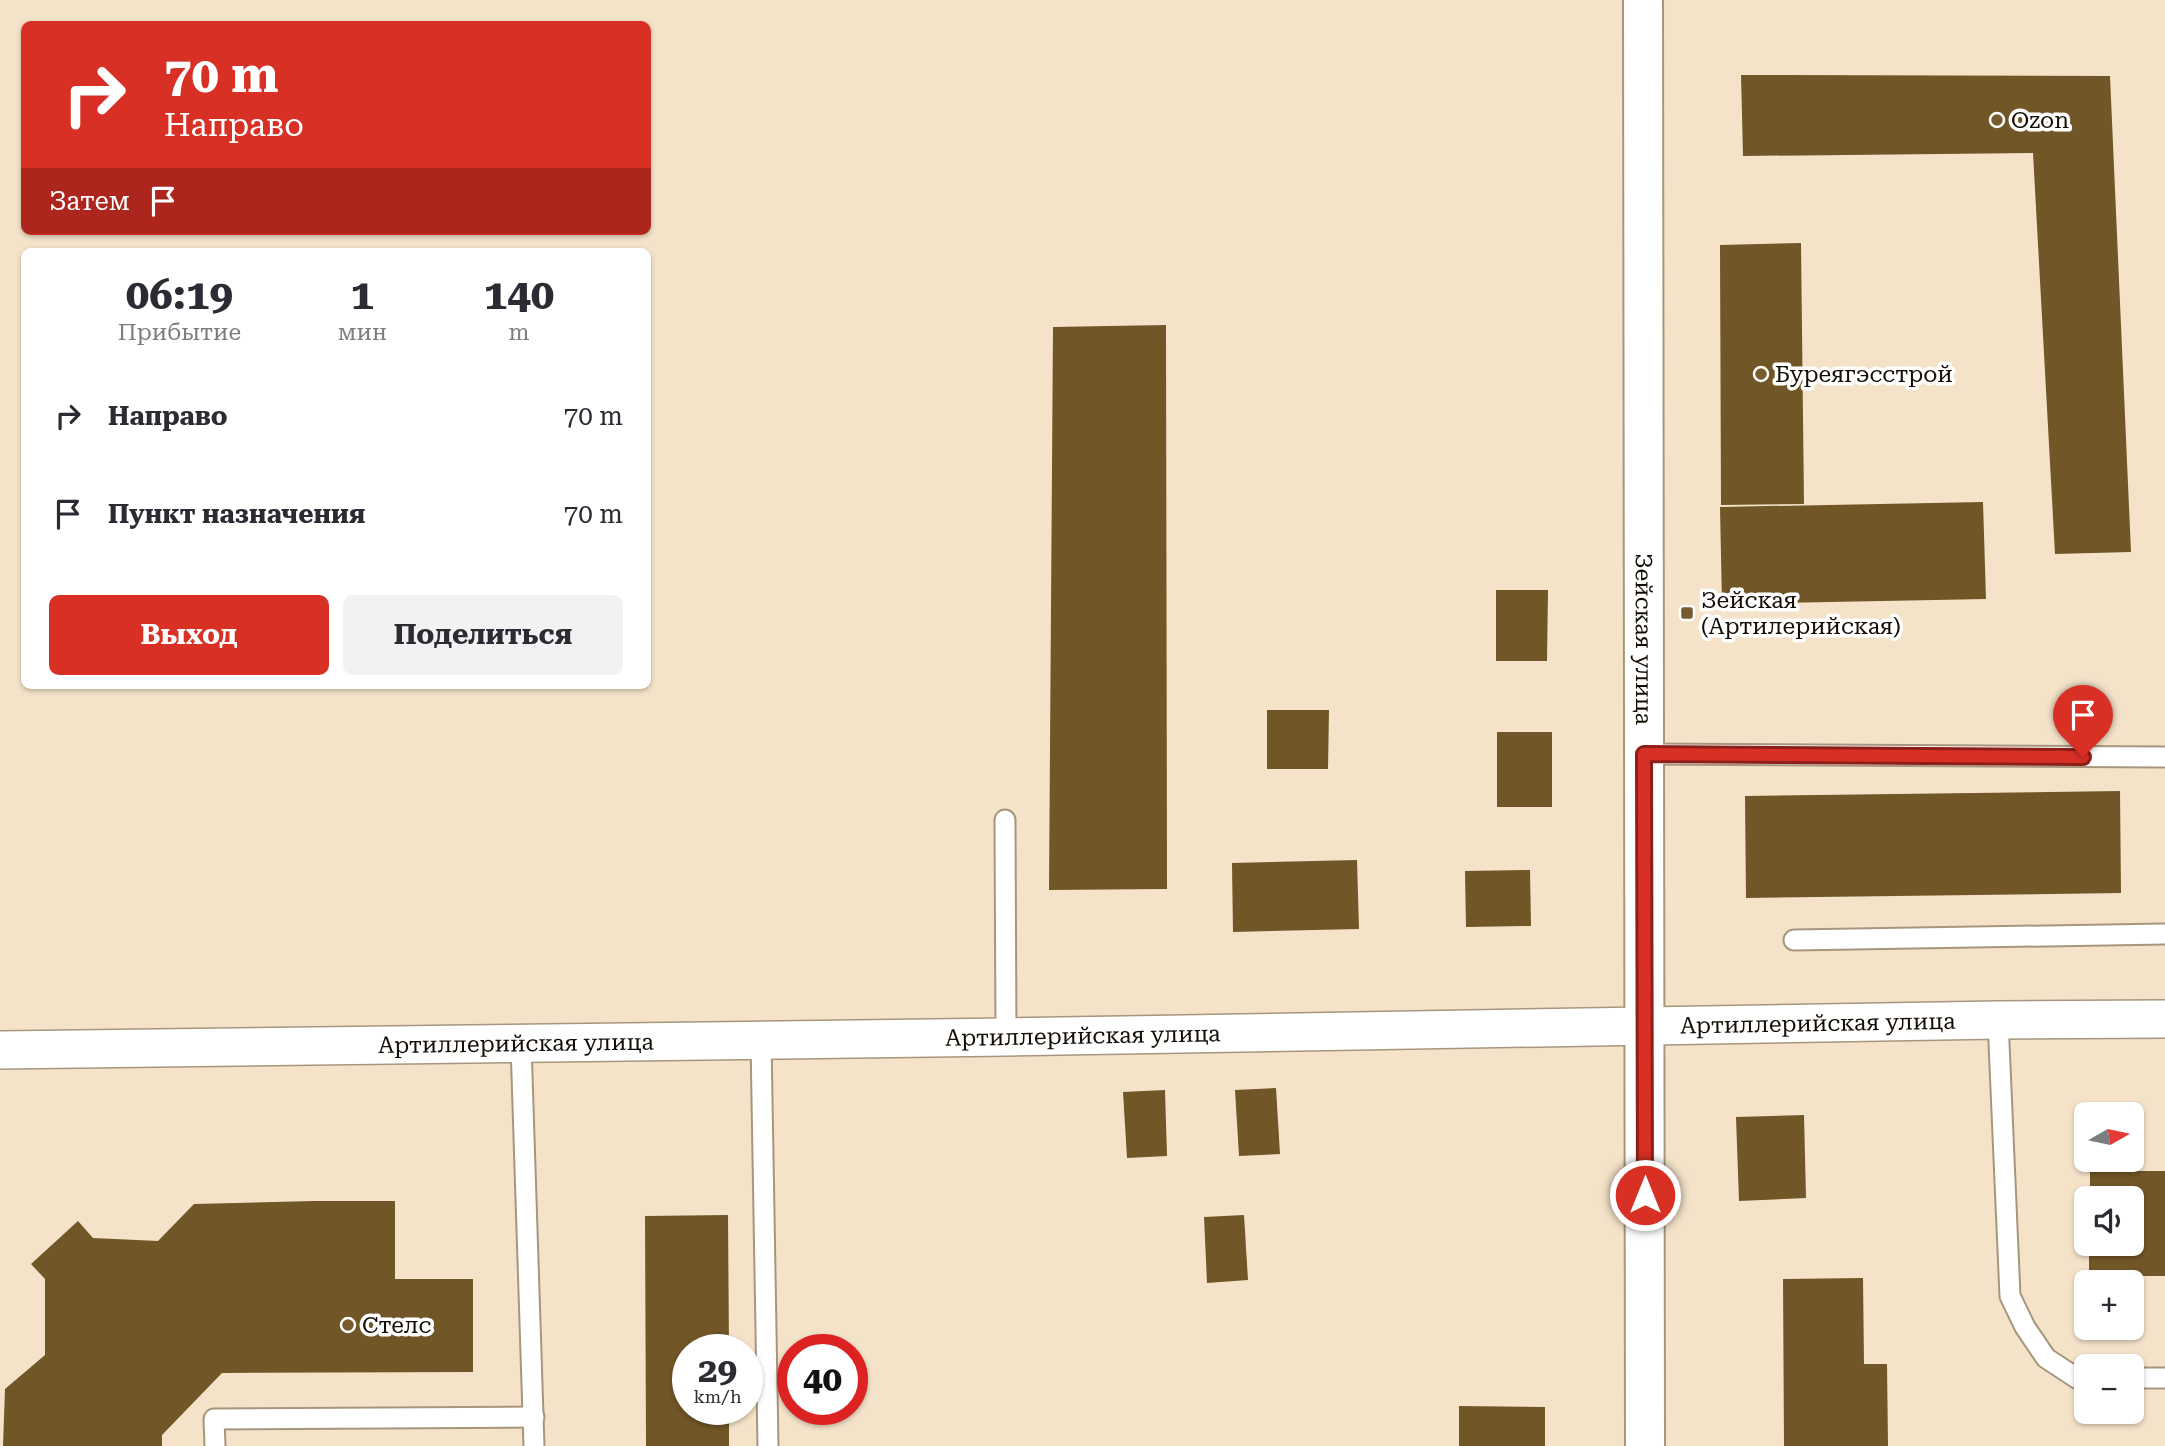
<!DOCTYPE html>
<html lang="ru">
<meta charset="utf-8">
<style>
:root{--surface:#fff;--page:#f2f2f3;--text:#2b2b33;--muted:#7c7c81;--accent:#d93025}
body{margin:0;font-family:"Roboto Serif",serif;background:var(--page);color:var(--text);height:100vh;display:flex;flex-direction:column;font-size:26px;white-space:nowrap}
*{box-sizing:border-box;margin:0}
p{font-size:23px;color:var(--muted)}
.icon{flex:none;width:38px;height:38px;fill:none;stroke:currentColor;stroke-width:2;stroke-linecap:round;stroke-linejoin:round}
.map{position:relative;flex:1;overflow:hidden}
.sheet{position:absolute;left:21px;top:248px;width:630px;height:441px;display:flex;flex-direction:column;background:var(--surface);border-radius:10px;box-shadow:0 2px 5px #0004}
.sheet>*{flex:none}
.top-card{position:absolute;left:21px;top:21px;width:630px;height:214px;border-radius:10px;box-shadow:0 2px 5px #0004;background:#d93025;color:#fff;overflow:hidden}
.needle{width:46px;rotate:81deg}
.controls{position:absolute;left:2074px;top:1102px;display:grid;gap:14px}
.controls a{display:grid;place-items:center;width:70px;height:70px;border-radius:10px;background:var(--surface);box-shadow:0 2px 5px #0004;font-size:35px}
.speed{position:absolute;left:672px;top:1334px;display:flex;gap:14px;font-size:35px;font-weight:700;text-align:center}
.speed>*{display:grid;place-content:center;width:91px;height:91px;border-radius:50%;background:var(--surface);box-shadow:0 2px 5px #0004;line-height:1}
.speed small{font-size:18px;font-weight:400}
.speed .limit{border:10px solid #d22;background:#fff;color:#111}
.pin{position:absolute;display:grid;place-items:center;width:60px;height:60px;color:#fff;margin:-72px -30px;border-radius:50% 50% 50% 0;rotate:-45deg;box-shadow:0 0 7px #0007}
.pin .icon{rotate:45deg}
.me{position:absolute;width:77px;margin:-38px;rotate:0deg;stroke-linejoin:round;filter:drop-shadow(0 0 5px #0008)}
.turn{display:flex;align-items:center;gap:24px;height:147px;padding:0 28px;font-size:32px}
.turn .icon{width:91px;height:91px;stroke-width:2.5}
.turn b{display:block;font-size:49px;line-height:60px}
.then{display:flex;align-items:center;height:66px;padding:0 28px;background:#0003;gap:14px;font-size:26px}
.eta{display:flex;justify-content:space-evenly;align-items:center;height:119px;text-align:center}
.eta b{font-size:42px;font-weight:700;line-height:49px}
.action{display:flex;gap:14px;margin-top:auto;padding:14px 28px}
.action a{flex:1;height:80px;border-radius:10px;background:var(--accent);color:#fff;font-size:28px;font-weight:700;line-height:80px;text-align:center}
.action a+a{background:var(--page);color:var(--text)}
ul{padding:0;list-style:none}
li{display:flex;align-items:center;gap:21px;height:98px;padding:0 28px}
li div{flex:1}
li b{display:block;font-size:26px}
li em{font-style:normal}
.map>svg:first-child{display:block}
</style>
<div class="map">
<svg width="2165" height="1446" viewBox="0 0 2165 1446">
<rect width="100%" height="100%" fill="#f4e3c9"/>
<!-- building -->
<g fill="#715627">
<path d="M1741,75L2110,76L2131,552L2055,554L2033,153L1743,156Z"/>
<path d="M1801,243L1804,504L1721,505L1720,245Z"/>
<path d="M1166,325L1167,889L1049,890L1053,327Z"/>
<path d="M1983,502L1986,599L1722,604L1720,507Z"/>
<path d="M1496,590H1548L1547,661H1496Z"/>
<path d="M1267,710H1329L1328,769H1267Z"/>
<rect x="1497" y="732" width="55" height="75"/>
<path d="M2120,791L2121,893L1746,898L1745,796Z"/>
<path d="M1357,860L1359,929L1233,932L1232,863Z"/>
<path d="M1530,870L1531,926L1466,927L1465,871Z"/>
<path d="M1276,1088L1280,1154L1239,1156L1235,1090Z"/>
<path d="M1165,1090L1167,1156L1127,1158L1123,1092Z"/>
<path d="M1804,1115L1806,1198L1739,1201L1736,1117Z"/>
<path d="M2090,1171H2165V1276H2089V1244H2132V1199H2090Z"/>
<path d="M314,1201H395V1279H473V1372L222,1373L162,1435V1446H3L5,1389L45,1355V1279L31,1264L78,1221L93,1238L158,1241L194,1204Z"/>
<path d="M728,1215L729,1349H688V1409H729V1446H646L645,1216Z"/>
<path d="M1244,1215L1248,1280L1207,1283L1204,1217Z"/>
<path d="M1863,1278L1864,1364H1887L1888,1446H1784L1783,1279Z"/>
<path d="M1459,1406L1545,1407V1446H1459Z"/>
</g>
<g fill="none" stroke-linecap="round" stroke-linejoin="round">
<!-- lane casing -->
<g stroke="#a7967e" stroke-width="23">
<g id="lane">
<path d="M1644,754L2165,757"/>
<path d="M1005,820L1006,1037"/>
<path d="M1794,940L2165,934"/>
<path d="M1998,1020L2010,1296L2025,1327L2046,1358L2078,1379H2086"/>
<path d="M761,1041L768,1446"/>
<path d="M521,1044L534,1446"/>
<path d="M2132,1378H2165"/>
<path d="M215,1446L214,1419L534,1417"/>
</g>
</g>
<!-- street casing -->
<g stroke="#a7967e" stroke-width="40">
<g id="street">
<path id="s1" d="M0,1050L1006,1037L1998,1020L2165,1019"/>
</g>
</g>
<!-- secondary casing -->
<g stroke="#a7967e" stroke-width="42">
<g id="secondary">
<path id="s2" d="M1643,0L1645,1446"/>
</g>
</g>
<!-- lane -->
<use href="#lane" stroke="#fff" stroke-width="19"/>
<!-- street -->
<use href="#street" stroke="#fff" stroke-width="37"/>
<!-- secondary -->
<use href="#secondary" stroke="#fff" stroke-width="38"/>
</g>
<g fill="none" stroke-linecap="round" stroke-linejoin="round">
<!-- route casing -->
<g stroke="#8d1f18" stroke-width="18">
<path id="route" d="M1645,1195L1644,754L2083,757"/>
</g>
<!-- route -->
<use href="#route" stroke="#d93025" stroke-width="12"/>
</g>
<!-- markers -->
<g fill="#765b2d" stroke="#fff" stroke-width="2.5">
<circle cx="1997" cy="120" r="7"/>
<circle cx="1761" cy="374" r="7"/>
<rect x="1680" y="606" width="14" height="14" rx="3.5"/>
<circle cx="348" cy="1325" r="7"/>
</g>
<g text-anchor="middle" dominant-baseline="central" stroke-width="7" stroke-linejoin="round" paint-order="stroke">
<!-- poi labels -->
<g font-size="23" fill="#130d05" stroke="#fff" text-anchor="start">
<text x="2011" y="120">Ozon</text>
<text x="1775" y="374">Буреягэсстрой</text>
<text x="1701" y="600">Зейская<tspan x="1701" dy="26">(Артилерийская)</tspan></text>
<text x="362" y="1325">Стелс</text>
</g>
<!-- street labels -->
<g font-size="23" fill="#130d05" stroke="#fff">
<text stroke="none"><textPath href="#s2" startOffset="639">Зейская улица</textPath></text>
<text stroke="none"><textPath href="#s1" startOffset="1818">Артиллерийская улица</textPath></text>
<text stroke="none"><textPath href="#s1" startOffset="1083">Артиллерийская улица</textPath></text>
<text stroke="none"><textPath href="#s1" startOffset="516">Артиллерийская улица</textPath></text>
</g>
</g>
</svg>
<div class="controls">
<a><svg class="needle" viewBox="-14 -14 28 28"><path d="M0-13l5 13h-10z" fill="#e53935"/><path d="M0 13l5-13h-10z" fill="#7c7c81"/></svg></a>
<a><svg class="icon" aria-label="sound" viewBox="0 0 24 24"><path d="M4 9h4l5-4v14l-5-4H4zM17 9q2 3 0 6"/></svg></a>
<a>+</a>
<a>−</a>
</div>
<div class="speed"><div>29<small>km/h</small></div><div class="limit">40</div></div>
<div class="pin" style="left:2083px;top:757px;background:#d93025"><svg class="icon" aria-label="arrive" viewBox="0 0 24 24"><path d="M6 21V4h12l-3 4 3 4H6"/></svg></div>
<svg class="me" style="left:1645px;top:1195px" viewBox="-20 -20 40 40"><circle r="17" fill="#d93025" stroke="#fff" stroke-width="3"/><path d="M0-11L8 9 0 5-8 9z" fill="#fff"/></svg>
<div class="top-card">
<div class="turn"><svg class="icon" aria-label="right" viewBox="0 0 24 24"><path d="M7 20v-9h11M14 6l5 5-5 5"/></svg><div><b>70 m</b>Направо</div></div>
<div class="then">Затем<svg class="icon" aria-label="arrive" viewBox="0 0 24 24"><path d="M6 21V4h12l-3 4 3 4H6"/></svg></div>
</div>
<section class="sheet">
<div class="eta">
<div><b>06:19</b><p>Прибытие</p></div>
<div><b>1</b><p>мин</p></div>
<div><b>140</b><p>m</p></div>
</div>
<ul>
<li><svg class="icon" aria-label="right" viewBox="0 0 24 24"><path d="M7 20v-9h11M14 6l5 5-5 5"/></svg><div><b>Направо</b></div><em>70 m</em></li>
<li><svg class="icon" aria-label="arrive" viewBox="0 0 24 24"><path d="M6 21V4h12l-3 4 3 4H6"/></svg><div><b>Пункт назначения</b></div><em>70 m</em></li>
</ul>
<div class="action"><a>Выход</a><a>Поделиться</a></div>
</section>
</div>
